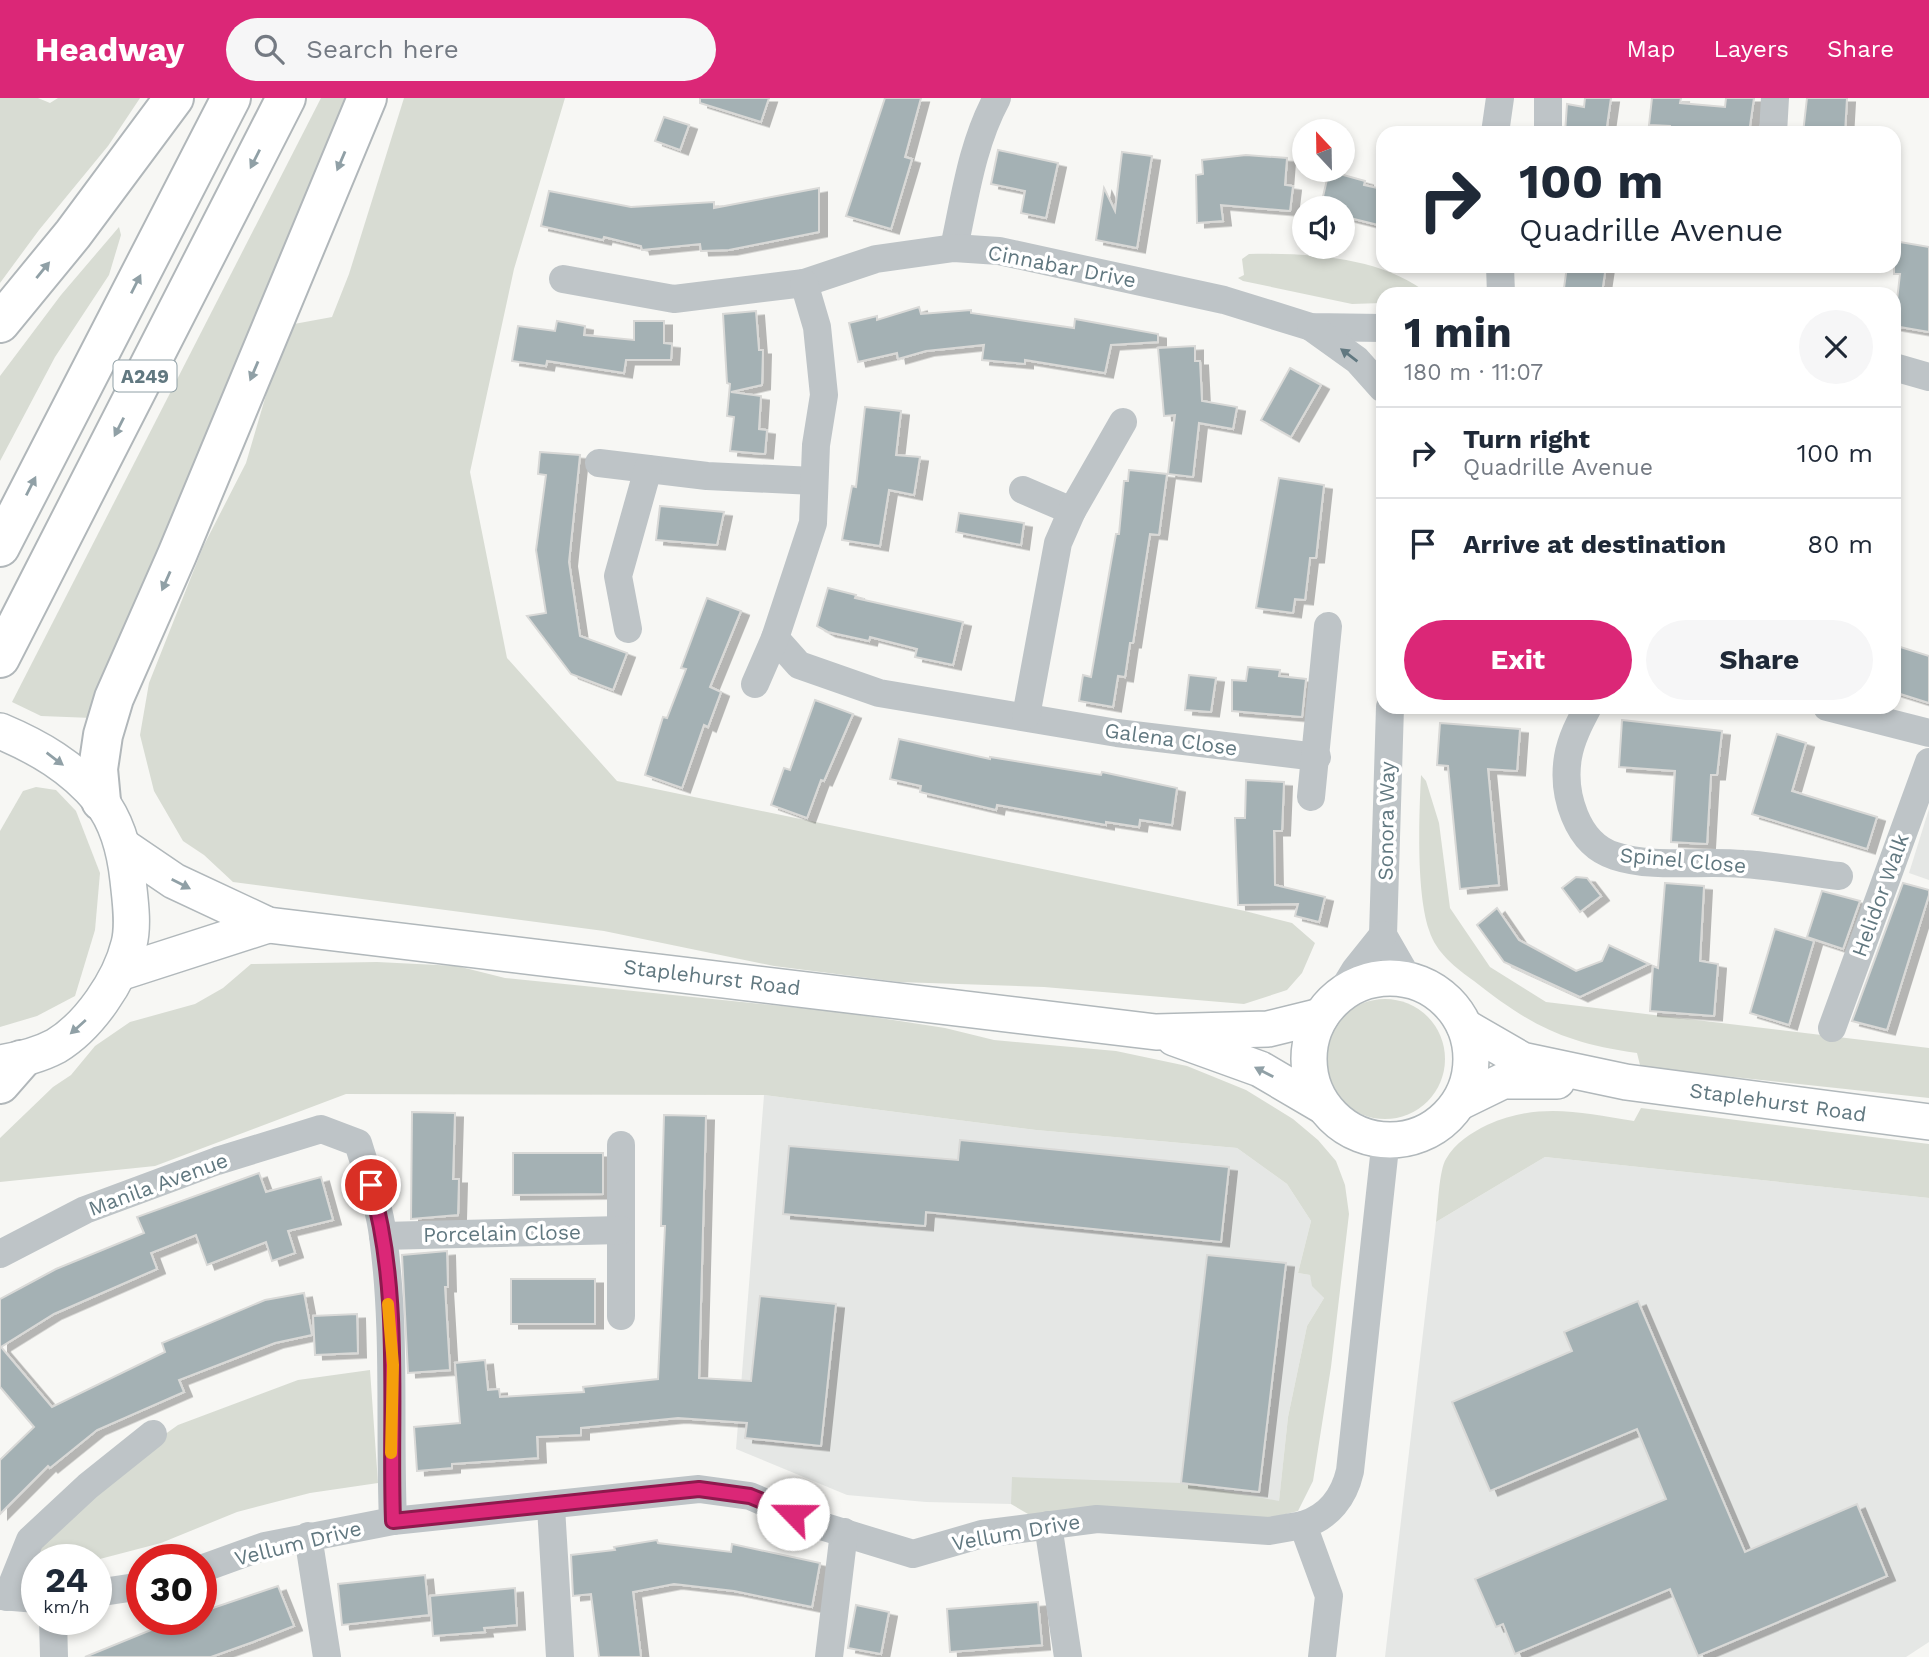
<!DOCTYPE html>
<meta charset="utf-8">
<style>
:root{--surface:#fff;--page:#f6f6f7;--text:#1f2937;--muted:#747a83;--line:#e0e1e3;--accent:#db2777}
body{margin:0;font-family:"Work Sans",sans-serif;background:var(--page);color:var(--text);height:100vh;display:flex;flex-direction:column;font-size:26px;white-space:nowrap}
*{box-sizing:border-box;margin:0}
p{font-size:23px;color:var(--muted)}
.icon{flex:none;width:38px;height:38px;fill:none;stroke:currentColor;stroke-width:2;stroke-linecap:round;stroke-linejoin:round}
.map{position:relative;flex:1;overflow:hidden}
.panel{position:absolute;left:1376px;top:189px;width:525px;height:427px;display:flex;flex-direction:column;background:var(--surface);border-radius:21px;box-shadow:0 4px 10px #0003}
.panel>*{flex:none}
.hud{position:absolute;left:1376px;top:28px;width:525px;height:147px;border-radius:21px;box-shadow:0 4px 10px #0003;background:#fff;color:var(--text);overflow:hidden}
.needle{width:46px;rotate:338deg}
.buttons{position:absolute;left:1292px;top:21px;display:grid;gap:14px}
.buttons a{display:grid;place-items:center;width:63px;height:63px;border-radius:50%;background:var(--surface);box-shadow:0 4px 10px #0003;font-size:35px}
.speed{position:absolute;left:21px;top:1446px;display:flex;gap:14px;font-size:35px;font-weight:700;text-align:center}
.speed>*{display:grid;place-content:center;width:91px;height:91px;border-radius:50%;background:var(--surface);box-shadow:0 4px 10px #0003;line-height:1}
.speed small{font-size:18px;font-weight:400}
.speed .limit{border:10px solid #d22;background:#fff;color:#111}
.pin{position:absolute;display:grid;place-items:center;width:60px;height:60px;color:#fff;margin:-30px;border:4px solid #fff;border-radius:50%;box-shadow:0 2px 7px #0007}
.me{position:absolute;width:77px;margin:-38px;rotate:293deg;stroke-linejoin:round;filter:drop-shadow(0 0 5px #0008)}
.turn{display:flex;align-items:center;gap:24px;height:147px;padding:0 28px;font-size:32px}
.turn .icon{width:91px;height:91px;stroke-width:2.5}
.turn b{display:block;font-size:49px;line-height:60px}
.round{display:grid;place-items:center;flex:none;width:74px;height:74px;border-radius:37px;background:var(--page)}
.head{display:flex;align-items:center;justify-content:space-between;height:119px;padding:0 28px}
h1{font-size:42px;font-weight:700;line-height:52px}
.action{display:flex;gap:14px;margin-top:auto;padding:14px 28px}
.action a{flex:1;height:80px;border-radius:42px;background:var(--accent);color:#fff;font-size:28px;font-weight:700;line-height:80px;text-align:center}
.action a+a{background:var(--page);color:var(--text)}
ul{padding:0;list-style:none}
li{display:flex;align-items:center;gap:21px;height:91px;padding:0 28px;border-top:2px solid var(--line)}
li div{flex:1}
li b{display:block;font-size:26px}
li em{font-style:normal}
header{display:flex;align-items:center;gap:42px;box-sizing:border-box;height:98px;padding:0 35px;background:var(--accent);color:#fff}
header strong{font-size:33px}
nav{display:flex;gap:38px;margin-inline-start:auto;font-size:24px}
.search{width:490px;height:63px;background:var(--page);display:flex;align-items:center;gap:18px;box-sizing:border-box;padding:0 24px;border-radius:38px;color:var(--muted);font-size:26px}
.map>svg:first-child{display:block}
</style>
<header>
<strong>Headway</strong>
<div class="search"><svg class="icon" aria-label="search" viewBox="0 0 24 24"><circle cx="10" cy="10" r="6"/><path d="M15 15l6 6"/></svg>Search here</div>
<nav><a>Map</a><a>Layers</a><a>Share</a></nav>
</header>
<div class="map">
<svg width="1929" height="1559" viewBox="0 0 1929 1559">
<defs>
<filter id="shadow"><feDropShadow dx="8" dy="4.5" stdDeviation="0" flood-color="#0004"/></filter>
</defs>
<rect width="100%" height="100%" fill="#f7f7f4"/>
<!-- built -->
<g fill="#e5e7e5">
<path d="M1929,711V782L1909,775Z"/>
<path d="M764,997L1036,1032L1237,1050L1287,1086L1311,1123L1298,1175L1310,1177L1313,1188L1324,1200L1307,1228L1288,1319L1279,1404L1011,1406L926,1404L847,1397L736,1351Z"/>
<path d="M1545,1059L1929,1100V1544L1906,1559H1385L1436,1124Z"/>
</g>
<!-- green -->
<g fill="#d8dcd3">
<path d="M0,0H38L50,5L58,0H140L108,48L39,132L0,185Z"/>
<path d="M321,0H352L92,620L41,618L12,604Z"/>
<path d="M404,0H565L514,171L470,374L507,560L617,683L1245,813L1292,825L1315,845L1302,875L1287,892L1244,906L1044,889L899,884L774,868L604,833L233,784L204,757L183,743L154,693L140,637L149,585L203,449L246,365L276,263L294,226L332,219L349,176Z"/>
<path d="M119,129L121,137L109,177L55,259L0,363V278L61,197Z"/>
<path d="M1249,156C1305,155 1376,158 1423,192L1413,196H1382V205L1352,206L1243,183L1238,180L1244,177L1242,161Z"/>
<path d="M1421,677L1426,683L1439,725L1450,810L1490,869L1546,904L1929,950V1000L1650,970L1640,967L1637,955C1565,945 1531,928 1474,883C1456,870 1436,855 1429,832C1416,793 1419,719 1421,677Z"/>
<path d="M36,689L56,692L76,713L100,775L95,832L75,898L37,918L0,929V733L23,693Z"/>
<path d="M377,864L457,868L505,880L841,914L945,930L994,942L1116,953L1187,968L1246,992L1293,1021L1318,1042L1336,1063L1345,1087L1349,1116L1331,1269L1313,1383L1298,1413L1256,1424L1028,1416L1011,1406L1012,1379L1181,1385L1279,1403L1288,1319L1307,1228L1324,1200L1312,1188L1310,1177L1298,1175L1311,1123L1287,1086L1237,1050L1036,1032L764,997L346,996L155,1068L0,1084V1040L53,989L71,977L95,948L130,924L195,906L223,890L251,866Z"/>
<circle cx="1385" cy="961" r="60"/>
<path d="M1641,1010L1929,1046V1100L1545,1059L1436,1124C1438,1109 1439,1072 1446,1061C1455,1045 1471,1035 1487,1027C1538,1004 1580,1014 1634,1023Z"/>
<path d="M370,1272L378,1385L310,1395L237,1414L161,1445L96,1462L35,1463L38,1442L140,1354L178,1327L298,1282Z"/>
</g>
<!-- building -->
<g fill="#a4b1b4" stroke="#d9d9d7" stroke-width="2" filter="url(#shadow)">
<path d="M700,0H769L761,24L700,5Z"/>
<path d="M885,0H921L905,59L912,61L891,131L846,118Z"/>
<path d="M1585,0H1611L1606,35H1565L1567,6L1584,9Z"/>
<path d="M1652,0H1681L1680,5L1725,9L1726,0H1754L1749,35H1670V28L1649,27Z"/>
<path d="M1807,0H1847L1845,35H1803Z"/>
<path d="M664,19L689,27L680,52L655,43Z"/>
<path d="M998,52L1058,65L1046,120L1021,115L1025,93L991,86Z"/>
<path d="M1122,54L1152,58L1137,150L1096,142L1104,90L1115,113Z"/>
<path d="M1246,57L1287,60L1285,87L1293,88L1290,113L1221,107L1223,123L1197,125L1196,77L1203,76L1202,62Z"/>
<path d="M1329,73L1365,83L1364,87L1382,91V128L1342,118V110L1321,107Z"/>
<path d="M819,90V134L729,152L701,153L700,146L642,152L641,148L604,139L603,142L541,128L549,93L631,109L714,104V110Z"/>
<path d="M1894,143L1929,149V234L1894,228L1900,176H1894Z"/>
<path d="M1567,168H1606L1602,195L1564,190Z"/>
<path d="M919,209L921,216L971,212V215L1074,230L1075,221L1158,236V244L1111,247L1105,275L1025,262V266L982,262L984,247L926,253L898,261L897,255L858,264L849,225L877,218V222Z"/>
<path d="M756,213L759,252H763L762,287L731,294L761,298L759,331L767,332L765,356L730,353L734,319L727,318L730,286L727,285L723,216Z"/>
<path d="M557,223L585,228L584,237L634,242V223H664V245L672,246L671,262H626L624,275L547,263L546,268L512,263L518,228L555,233Z"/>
<path d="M1195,248V263H1200L1202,303L1237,309L1233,331L1199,325L1193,379L1168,376L1175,317L1164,318L1158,250Z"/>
<path d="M1290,270L1321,287L1291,339L1261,322Z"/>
<path d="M865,309L901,313L896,357L920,359L914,397L889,392L880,448L842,442L852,388L856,389Z"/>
<path d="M540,354L580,357L569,464L580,538L627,555L613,592L571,576L527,518L546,515L536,452L546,377L538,376Z"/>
<path d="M1129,372L1167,376L1159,437L1150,436L1133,545H1130L1125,579L1118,578L1113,609L1079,603L1083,577L1091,579L1116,436H1119L1124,383H1128Z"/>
<path d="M1279,380L1324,387L1316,460H1310L1305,502L1295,501L1293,515L1256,510Z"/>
<path d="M660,408L724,414L717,447L656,442Z"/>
<path d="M959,415L1024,425L1021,447L956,434Z"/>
<path d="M828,490L856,497L855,500L963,524L953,567L915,559L917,551L870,539L869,543L828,534L817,528Z"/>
<path d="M707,500L741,513L710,589L721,594L708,629L704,627L682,690L645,677L663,619L667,620L686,571L681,570Z"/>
<path d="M1894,547L1929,558V605L1894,594Z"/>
<path d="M1248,569L1280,572L1279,578L1306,581L1302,619L1232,613V582L1246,583Z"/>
<path d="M1189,577L1216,580L1211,614L1185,612Z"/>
<path d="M815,602L853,616L824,683L821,682L807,720L771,707L784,670L790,672Z"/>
<path d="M1622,622L1722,633L1717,677H1711L1707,746L1671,744L1675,673L1619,669Z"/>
<path d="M1440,625L1520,631L1517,673L1488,671L1499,787L1460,791L1448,668L1437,667Z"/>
<path d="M1777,636L1806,645L1792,693L1877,719L1867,751L1752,716Z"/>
<path d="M899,641L990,661V659L1101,677L1102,674L1177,690L1172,727L1140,722L1139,729L1106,724V727L997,707L996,712L920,694L921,688L890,681Z"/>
<path d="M1246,682L1284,684L1282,733H1274L1275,787L1325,799L1319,824L1295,818L1298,806L1238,807L1235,720H1245Z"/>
<path d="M1576,779L1587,780L1601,798L1580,814L1562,790Z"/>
<path d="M1665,785L1704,788L1700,863L1718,866L1714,918L1650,913L1653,868L1658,870Z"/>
<path d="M1903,785L1929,792V797L1887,932L1852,923Z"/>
<path d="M1822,793L1860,803L1843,851L1807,839Z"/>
<path d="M1497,810L1519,842L1576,873L1602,863L1609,847L1649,866L1580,899L1504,864L1477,827Z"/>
<path d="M1775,831L1814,843L1789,927L1750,915Z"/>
<path d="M412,1014L455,1015L453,1081H459L458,1117L411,1121Z"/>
<path d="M664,1017L706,1018L699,1280L751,1283L760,1198L836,1206L821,1348L745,1340L747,1325L678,1320L581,1330V1337L537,1339L538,1360L452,1366V1370L417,1373L414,1329L460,1325L455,1265L485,1262L488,1292L499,1291L500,1299L584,1294L583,1289L658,1281L665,1128H661Z"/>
<path d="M960,1042L1229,1069L1221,1144L926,1114L925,1128L783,1116L789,1048L958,1062Z"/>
<path d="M513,1055H603V1096L513,1097Z"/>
<path d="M259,1075L266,1094L321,1079L333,1122L288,1133L295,1155L272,1163L266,1144L207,1167L196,1137L151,1155L157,1171L54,1216L1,1249L52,1309L165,1254L162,1245L265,1202L304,1195L312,1237L275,1245L179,1282L184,1294L97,1332L50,1370L48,1368L0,1416V1362L34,1329L0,1289V1201L56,1171L144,1135L137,1119Z"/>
<path d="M447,1153L448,1189H445L450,1272L408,1275L402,1157Z"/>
<path d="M1207,1157L1286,1165L1259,1394L1181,1385Z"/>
<rect x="511" y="1181" width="84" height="45"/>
<path d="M1638,1203L1745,1454L1857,1406L1887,1478L1698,1558L1670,1491L1515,1556L1503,1526L1496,1529L1475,1481L1666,1401L1637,1331L1490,1393L1452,1304L1572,1253L1564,1234Z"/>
<path d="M357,1216L358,1255L315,1257L313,1218Z"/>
<path d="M657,1442L658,1445L731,1454L732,1446L820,1465L812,1509L734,1493L674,1486L633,1494L641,1559H599L591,1496L573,1498L571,1457L615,1452L614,1449Z"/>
<path d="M425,1477L429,1517L342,1527L338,1486Z"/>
<path d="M278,1488L294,1528L253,1544L211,1559H85L173,1523L201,1521V1514Z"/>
<path d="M515,1490L517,1527L484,1530L485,1534L433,1538L430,1498Z"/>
<path d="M1038,1504L1042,1547L950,1554L947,1511Z"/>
<path d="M856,1507L889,1514L881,1556L848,1550Z"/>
</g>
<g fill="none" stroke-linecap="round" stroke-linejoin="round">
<!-- major casing -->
<g stroke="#b1b8bb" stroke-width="38">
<g id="major">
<path d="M0,633C38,649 73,669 100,702C118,725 125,754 128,782C130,801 134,827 129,846C120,883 89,928 56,948C39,957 19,962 0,965"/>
<path d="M124,749L174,783L268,827L1156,934L1268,931L1321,918"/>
<path d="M119,875L268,827"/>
<circle cx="1390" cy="961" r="81"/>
<path d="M1465,929L1522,962L1626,984L1929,1024"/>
<path d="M1174,940L1260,971L1323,1008"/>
<path d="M1460,1004L1503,983H1557"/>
</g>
</g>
<!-- highway casing -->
<g stroke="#b1b7ba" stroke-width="42">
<g id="highway">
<path d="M0,225L73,136L174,0"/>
<path d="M0,449L231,0"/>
<path d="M0,560L286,0"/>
<path d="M101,703L98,671L103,637L114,600L177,457L367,0"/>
<path d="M0,986L21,962"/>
</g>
</g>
<!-- minor -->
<g stroke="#bec4c7" stroke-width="28">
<path d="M1495,35L1500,0"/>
<path d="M1548,35V0"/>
<path d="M1773,35L1775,0"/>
<path d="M954,150C965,99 972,46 997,0"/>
<path d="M1500,168L1501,196"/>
<path d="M563,181L674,201L804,185L876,161L954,150L999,153L1224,202L1311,229L1382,230"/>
<path d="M1311,229L1357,262L1382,290"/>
<path d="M1894,269L1929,279"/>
<path d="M599,365L707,378L814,383"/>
<path d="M1023,392L1072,413"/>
<path d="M628,531L618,478L648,371"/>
<path d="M775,540L799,567L879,595L1117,635L1317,659"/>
<path d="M755,586L775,540L813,425L816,347L824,297L817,229L804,185"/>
<path d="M1390,609L1383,837L1406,877L1425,888"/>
<path d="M1588,609C1580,624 1571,641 1568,659C1562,695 1576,746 1615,758C1655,771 1701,762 1743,766C1775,768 1807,774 1839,778"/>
<path d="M1827,609L1929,635"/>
<path d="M1026,618L1058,445L1072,413L1123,324"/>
<path d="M1311,699L1328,528"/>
<path d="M1341,895L1355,872L1383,837"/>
<path d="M1832,930L1929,664"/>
<path d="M621,1047V1218"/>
<path d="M383,1138L621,1132"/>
<path d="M0,1156L85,1112L217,1063L321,1031L358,1045C367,1075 379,1106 383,1138C396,1233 389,1328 393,1423"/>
<path d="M551,1409L560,1559"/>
<path d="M1048,1427L1068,1559"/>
<path d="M308,1438L327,1559"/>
<path d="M201,1471L265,1448L393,1423L699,1391L750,1398L815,1426L913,1456L982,1436L1097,1421L1269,1433L1303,1427"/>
<path d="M96,1495L142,1488"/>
<path d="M0,1498L37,1501"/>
<path d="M7,1499L30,1442L88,1388L153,1336"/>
<path d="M53,1521L54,1559"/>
<path d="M829,1559L844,1434"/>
<path d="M1322,1559L1329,1498L1303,1427C1329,1419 1344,1399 1350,1373L1386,1040"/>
</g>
<!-- major -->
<use href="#major" stroke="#fff" stroke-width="35"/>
<!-- highway -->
<use href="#highway" stroke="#fff" stroke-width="38"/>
</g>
<!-- one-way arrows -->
<defs><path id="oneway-solid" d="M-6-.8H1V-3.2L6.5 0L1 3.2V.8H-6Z" transform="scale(1.75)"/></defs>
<g fill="#90a0a6">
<use href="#oneway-solid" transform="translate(255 61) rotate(117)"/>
<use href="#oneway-solid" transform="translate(341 63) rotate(113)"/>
<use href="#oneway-solid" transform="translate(43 172) rotate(-51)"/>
<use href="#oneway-solid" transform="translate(136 186) rotate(-63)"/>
<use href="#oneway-solid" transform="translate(254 273) rotate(113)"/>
<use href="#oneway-solid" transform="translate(119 329) rotate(117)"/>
<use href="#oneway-solid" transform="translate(31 388) rotate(-63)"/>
<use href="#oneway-solid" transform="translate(166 483) rotate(114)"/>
<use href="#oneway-solid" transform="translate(55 661) rotate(37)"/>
<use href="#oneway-solid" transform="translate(181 786) rotate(27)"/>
<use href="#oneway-solid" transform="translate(78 929) rotate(138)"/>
<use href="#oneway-solid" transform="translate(1264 974) rotate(-153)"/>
</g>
<use fill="#617880" href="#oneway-solid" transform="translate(1349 257) rotate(-143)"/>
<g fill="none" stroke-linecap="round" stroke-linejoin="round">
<!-- route casing -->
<g stroke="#8e194d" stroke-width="18">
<path id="route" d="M371,1087C402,1195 389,1312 393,1423L699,1391L750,1398L793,1416"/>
</g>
<!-- route -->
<use href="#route" stroke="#db2777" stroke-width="12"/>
<!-- slow -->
<path stroke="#f59e0b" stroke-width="12" d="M388,1206L393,1267L391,1355"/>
</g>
<g text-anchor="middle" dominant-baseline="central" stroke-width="7" stroke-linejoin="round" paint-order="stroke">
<!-- shield labels -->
<rect fill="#fff" stroke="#90a0a6" stroke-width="2" x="113.5" y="262.5" width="63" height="31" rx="5"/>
<g font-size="19" font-weight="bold" fill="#617880">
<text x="145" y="278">A249</text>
</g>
<!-- street labels -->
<g font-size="21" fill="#617880" stroke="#fff">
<text transform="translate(1062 168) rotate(11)">Cinnabar Drive</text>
<text transform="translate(1171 641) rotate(8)">Galena Close</text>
<text transform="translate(1386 723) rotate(-89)">Sonora Way</text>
<text transform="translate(1683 762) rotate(5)">Spinel Close</text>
<text transform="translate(1880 797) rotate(-70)">Helidor Walk</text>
<text transform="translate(712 879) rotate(7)">Staplehurst Road</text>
<text transform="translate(1778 1004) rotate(8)">Staplehurst Road</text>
<text transform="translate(158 1086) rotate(-20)">Manila Avenue</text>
<text transform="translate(502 1135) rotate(-1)">Porcelain Close</text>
<text transform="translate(1016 1434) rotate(-10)">Vellum Drive</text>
<text transform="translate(298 1445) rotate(-14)">Vellum Drive</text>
</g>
</g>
</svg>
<div class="buttons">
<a><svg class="needle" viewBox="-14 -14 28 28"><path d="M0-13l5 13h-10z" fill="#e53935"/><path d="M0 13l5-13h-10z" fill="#747a83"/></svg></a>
<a><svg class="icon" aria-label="sound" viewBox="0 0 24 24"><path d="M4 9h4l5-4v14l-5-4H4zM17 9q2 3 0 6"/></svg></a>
</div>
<div class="speed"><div>24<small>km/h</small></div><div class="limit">30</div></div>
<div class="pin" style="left:371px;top:1087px;background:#d93025"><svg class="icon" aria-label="arrive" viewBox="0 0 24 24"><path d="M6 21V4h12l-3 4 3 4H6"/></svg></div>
<svg class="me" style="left:793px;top:1416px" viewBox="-20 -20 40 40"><circle r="19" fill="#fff"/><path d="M0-13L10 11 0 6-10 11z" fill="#db2777"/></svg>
<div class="hud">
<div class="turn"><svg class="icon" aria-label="right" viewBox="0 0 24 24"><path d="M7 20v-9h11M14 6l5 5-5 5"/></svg><div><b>100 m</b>Quadrille Avenue</div></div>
</div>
<section class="panel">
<div class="head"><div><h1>1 min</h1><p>180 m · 11:07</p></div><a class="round"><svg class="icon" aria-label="close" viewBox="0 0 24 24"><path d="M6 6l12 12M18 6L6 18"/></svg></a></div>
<ul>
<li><svg class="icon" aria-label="right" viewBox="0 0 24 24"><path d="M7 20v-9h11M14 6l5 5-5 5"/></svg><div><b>Turn right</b><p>Quadrille Avenue</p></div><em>100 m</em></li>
<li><svg class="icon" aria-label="arrive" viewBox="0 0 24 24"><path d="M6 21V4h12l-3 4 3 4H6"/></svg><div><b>Arrive at destination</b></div><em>80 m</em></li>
</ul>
<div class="action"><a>Exit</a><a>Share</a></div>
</section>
</div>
